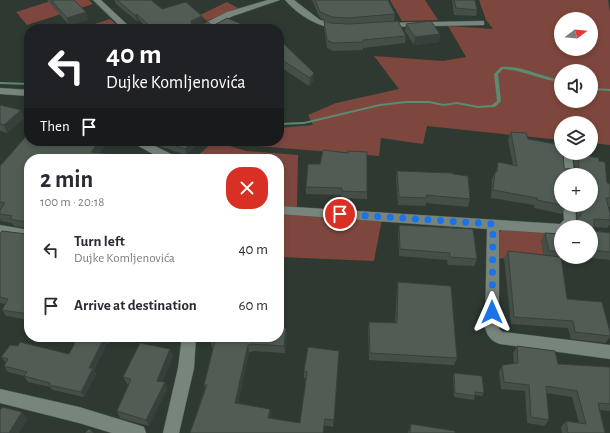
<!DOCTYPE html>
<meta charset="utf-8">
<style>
:root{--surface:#fff;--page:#f2f2f3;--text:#2b2b33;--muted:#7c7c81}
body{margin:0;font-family:"Alegreya Sans",sans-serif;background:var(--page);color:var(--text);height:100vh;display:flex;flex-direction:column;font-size:15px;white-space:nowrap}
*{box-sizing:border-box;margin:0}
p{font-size:13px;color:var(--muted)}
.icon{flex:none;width:22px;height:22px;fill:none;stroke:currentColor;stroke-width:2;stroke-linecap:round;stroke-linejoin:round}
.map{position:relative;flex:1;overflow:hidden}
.drawer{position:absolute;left:24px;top:154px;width:260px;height:188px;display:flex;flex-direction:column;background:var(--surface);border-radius:16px;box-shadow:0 2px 6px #0003}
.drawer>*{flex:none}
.hud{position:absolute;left:24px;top:24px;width:260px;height:122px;border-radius:16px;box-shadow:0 2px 6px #0003;background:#202124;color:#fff;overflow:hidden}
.needle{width:26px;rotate:74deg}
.buttons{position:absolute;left:554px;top:12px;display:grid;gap:8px}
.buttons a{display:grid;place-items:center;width:44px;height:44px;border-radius:50%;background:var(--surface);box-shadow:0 2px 6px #0003;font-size:20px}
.pin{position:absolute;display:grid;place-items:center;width:34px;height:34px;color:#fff;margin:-17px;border:2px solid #fff;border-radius:50%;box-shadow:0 1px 4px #0007}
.me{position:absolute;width:44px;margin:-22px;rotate:0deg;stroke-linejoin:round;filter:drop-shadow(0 0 3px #0008)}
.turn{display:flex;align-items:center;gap:14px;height:84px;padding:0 16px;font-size:18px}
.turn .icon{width:52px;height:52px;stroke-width:2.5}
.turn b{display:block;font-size:28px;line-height:34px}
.then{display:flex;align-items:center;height:38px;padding:0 16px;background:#0003;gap:8px;font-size:15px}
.round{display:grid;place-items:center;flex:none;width:42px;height:42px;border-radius:16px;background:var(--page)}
.head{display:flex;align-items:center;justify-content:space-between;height:68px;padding:0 16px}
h1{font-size:24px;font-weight:700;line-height:30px}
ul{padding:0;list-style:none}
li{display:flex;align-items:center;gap:12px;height:56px;padding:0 16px}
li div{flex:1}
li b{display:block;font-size:15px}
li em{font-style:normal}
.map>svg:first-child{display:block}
</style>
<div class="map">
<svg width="610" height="433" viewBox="0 0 610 433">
<rect width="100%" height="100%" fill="#2d3931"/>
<!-- green -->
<g fill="#7e473d" fill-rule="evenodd">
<path d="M54,0H89L93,4L27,25L16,12Z"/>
<path d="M390,0H425L438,20L402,21Z"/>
<path d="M479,0H608L610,13V145L591,143V123H561V140L427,126L423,144L381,138L379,156L234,144L226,141H279V128L313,125L308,115L336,103L399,89L374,56L443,61L466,57L448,26L493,29L486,20ZM561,19H591V49H561ZM561,71H591V101H561Z"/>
<path d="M227,2L238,8L207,21L200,15Z"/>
<path d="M110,19L121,29H79Z"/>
<path d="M214,141L246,151L298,155L297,207L279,206V159H194Z"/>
<path d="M279,212L382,219L374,261L279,257Z"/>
<path d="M502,230H507L561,234L541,241L546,263L499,258L498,233Z"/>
</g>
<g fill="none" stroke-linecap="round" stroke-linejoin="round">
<!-- stream -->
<g fill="#598c71" fill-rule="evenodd">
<path d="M501,67C521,65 541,77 561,80V82C541,80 523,70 503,69L498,74L501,101L495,107L478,108L457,104L444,106L429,103H406L380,106L304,124L279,125V123L304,122L380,104L406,101H429L444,104L457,102L478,106L492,105L497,101L494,74Z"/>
<path d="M0,82L29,83V85L0,84Z"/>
<path d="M591,88L610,89V91L591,90Z"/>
</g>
<!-- street casing -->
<g stroke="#4d5751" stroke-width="1">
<g id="street">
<path d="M93,0H101L132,29H123Z"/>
<path d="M268,0H280L233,16L204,29H193L227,12Z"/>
<path d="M285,0H294L320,20L342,25L343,27L339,29C318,27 299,16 285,0Z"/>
<path d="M481,21H484V25L385,27L381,25L385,23Z"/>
<path d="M0,88L29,90V96L0,94Z"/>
<path d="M132,141H145L175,156L176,159H162L133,143Z"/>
<path d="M562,153L572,154L574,175H562Z"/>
<path d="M563,205H575L576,221L572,227H561V234L499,230V329L503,332L610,345V359L500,344C491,341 487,336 485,327L487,229L279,214V206L560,224L564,220Z"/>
<path d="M0,225L29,230V240L0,235Z"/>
<path d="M182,337H196L194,368L179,433H163L178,368Z"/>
<path d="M0,389L79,407L138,425L144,427L146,433H112L79,423L0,403Z"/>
</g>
</g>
<!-- street -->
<use href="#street" fill="#78857c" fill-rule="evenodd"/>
</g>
<!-- wall -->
<g fill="#454f48">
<path d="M47,0H74L88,20L69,25Z"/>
<path d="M114,0H151L162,9L203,22L199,24L213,26L244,25V29H148L139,20L137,21L116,4L115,1Z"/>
<path d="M312,0H388L395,14L394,21L406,36L405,43L363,48V50L333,51L327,48L324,28V21L331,23L320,18Z"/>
<path d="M452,0H475L477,10L476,16L454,15Z"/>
<path d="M406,24L440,34L439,42L414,45L405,31Z"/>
<path d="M279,46L314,73V80L309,86L279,66Z"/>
<path d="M0,105L24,118L7,133L0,131Z"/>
<path d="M511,132L528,139L565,169L575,168L574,161L578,154L599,161L607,183L610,184V207L608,206L610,224L607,228L594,227V231L610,233V260L581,257H591V227H570L573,221L577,220L576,205H591L561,175L566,206L562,214L534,208V205L491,198L492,179L495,172H496L498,162L513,165L508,140Z"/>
<path d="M29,133V141H106L107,143L99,153L136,157V159H29V320L6,316L2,310L5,304L0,303V234L2,231L26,234V228L14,226L12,223L1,221L0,219V210L1,209H0V166Z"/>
<path d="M158,141H198L199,143L186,155L159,146Z"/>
<path d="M320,164L367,192V199L341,198V195L306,194V187Z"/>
<path d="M397,171L453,174L470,199L468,207L426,203L425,206L398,205L396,179Z"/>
<path d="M399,225L477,259L474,266L448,265L447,260L399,256L398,233Z"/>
<path d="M545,233L561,234V257H568L567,260L561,259L567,299L610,332V337L606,343L571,339L568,328L511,324L504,258L508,251L544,255L541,240Z"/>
<path d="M398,282L457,358L454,365L369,360L368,329L369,322L395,323L397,289Z"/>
<path d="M286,328L287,335L285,353L252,351V352H249L238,403L270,409L271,415L270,418L300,423L306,378H304V371L339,351L333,427L324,425L190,433L205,388L204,385L213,348H212L211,341Z"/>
<path d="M112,337L109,344L107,343L94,370L96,374L84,397L53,390L50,387L28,382L24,376L8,372L4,366L6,363L1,357L18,346L69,354L87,338Z"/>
<path d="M517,346L558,364L610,367V411L600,410L605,433H562L561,427L566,421L579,423L572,397L546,393L549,420L544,426L527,423L525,391L501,389L499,372L502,365L514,364L513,353Z"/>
<path d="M170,349L173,356L162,382L167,389L149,426L120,418L117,411L129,384H127L123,377Z"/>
<path d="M454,373L484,393L482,396L475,395L474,400L454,397L453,376Z"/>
<path d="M411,424L455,433H408Z"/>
</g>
<!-- shaded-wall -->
<g fill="#38403b">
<path d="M86,12L88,20L69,25L67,18Z"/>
<path d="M137,14L139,20L137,21L135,15Z"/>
<path d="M202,16L203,22L192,28L191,21Z"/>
<path d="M244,25V29H237Z"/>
<path d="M440,34L439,42L414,45L415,37Z"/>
<path d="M314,73V80L309,86L310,78Z"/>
<path d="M21,110L24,118L7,133L4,125Z"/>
<path d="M100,141H106L107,143L94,159L91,152Z"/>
<path d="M193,141H198L199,143L186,155L185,149Z"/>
<path d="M286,328L287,335L285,353L284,346Z"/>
<path d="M106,337H112L109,344L106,338Z"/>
<path d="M104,338L107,343L94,370L96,374L84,397L81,392L89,368Z"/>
<path d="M248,345L249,352L237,409L235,403Z"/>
<path d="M170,349L173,356L160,388L157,381Z"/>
<path d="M165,382L167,389L149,426L146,420Z"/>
<path d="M270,409L271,415L269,424L268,418Z"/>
<path d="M22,412L28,419L19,433H9Z"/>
</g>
<!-- building -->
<g fill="#505c54" stroke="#38403b">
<path d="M51,0H74L86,12L67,18Z"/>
<path d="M117,0H151L162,9L186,2L202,16L191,21L192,24H203L208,22L213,26L227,18L244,25L237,29H153L137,14L135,15Z"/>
<path d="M315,0H388L395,14L348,18L332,17L320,12Z"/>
<path d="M454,0H475L477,10L456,8Z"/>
<path d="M324,21L330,23L349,24L398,21L406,36L363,40V42L333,43L327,40Z"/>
<path d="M431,21L440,34L415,37L406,24Z"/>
<path d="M284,44L314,73L310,78L279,58V46Z"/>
<path d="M0,105L21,110L4,125L0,124Z"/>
<path d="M511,132L526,133L528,139L561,145V153H563L564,167L565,169L579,168L578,154L599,158V161L605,162L607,183L610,184V198H606L610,213V220L594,219V231L610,233V252L591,250V227H574L573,221L577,220L581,214V205H591V175H561V205H566V206L537,200V198L493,190L495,172H497L498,162L517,166Z"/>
<path d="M29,133V141H100L91,152L136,157L135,159H29V314L2,310L8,299L0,297V234L2,231L26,234V222L10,219L12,216L0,214V210L5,203L0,202V166Z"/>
<path d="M162,141H193L185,149Z"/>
<path d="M323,150L348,153V151L367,152V192L342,191V188L306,187L308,164H320Z"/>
<path d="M397,171L453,173V174L468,176L470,199L426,195L427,198L399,197Z"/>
<path d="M399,225L473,229L477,259L450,257V253L400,249Z"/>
<path d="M545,233L561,234V251H549Z"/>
<path d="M508,251L561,257L567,299L602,302L610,332V336L575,332L573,321L514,317Z"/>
<path d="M398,282L451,286L457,358L370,353L369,322L397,323Z"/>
<path d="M279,327L286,328L284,346L251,344V345H248L235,403L270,409L268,418L300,423L307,372L304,371L308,347L339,351L334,420L325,419L323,433H190L207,385H204L215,341H211V337H279Z"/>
<path d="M78,337L87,338L88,337H106V338H104L89,368H93L81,392L49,385L50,383L24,376L27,372L4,366L8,359L1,357L10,345L18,346L20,342L69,354Z"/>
<path d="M140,343L170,349L157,381L165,382L146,420L117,411L131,379L123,377Z"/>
<path d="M517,346L555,351L558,364L610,367V404L598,403L605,433H568L566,421L586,424L577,391L546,386L549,420L531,417L529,385L504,382L502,365L518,363Z"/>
<path d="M454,373L482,376L484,393L475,392V396L455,393Z"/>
<path d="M2,407L22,412L9,433H0V410Z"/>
<path d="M411,424L455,431V433H410Z"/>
<path d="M89,429L94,433H85Z"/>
</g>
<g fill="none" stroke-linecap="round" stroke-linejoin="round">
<!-- route -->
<path stroke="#1a73e8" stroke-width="7" stroke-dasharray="0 12.6" d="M340,214L493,224L492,312"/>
</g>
</svg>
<div class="buttons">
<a><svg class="needle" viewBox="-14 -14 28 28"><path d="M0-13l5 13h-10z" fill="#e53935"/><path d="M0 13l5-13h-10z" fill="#7c7c81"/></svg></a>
<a><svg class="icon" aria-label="sound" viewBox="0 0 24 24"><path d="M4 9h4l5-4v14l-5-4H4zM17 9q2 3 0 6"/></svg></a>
<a><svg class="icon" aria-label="layers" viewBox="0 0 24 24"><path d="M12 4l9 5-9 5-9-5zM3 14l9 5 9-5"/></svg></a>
<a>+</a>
<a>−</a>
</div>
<div class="pin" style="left:340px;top:214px;background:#d93025"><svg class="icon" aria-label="arrive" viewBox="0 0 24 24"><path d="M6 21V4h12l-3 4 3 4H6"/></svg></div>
<svg class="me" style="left:492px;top:312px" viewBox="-20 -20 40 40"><path d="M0-17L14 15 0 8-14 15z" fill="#1a73e8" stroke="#fff" stroke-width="4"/></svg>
<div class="hud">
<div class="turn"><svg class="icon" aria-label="left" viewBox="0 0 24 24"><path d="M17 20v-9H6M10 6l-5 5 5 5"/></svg><div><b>40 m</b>Dujke Komljenovića</div></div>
<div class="then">Then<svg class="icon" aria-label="arrive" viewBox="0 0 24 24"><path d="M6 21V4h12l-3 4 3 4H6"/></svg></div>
</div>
<section class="drawer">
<div class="head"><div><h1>2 min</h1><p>100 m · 20:18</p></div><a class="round" style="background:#d93025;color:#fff"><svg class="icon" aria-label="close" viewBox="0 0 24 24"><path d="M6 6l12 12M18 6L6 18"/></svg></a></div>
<ul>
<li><svg class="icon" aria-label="left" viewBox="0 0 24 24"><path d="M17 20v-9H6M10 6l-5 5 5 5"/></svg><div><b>Turn left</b><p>Dujke Komljenovića</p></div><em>40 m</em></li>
<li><svg class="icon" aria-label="arrive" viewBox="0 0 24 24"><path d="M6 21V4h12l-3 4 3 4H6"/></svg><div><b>Arrive at destination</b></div><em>60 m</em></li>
</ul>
</section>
</div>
